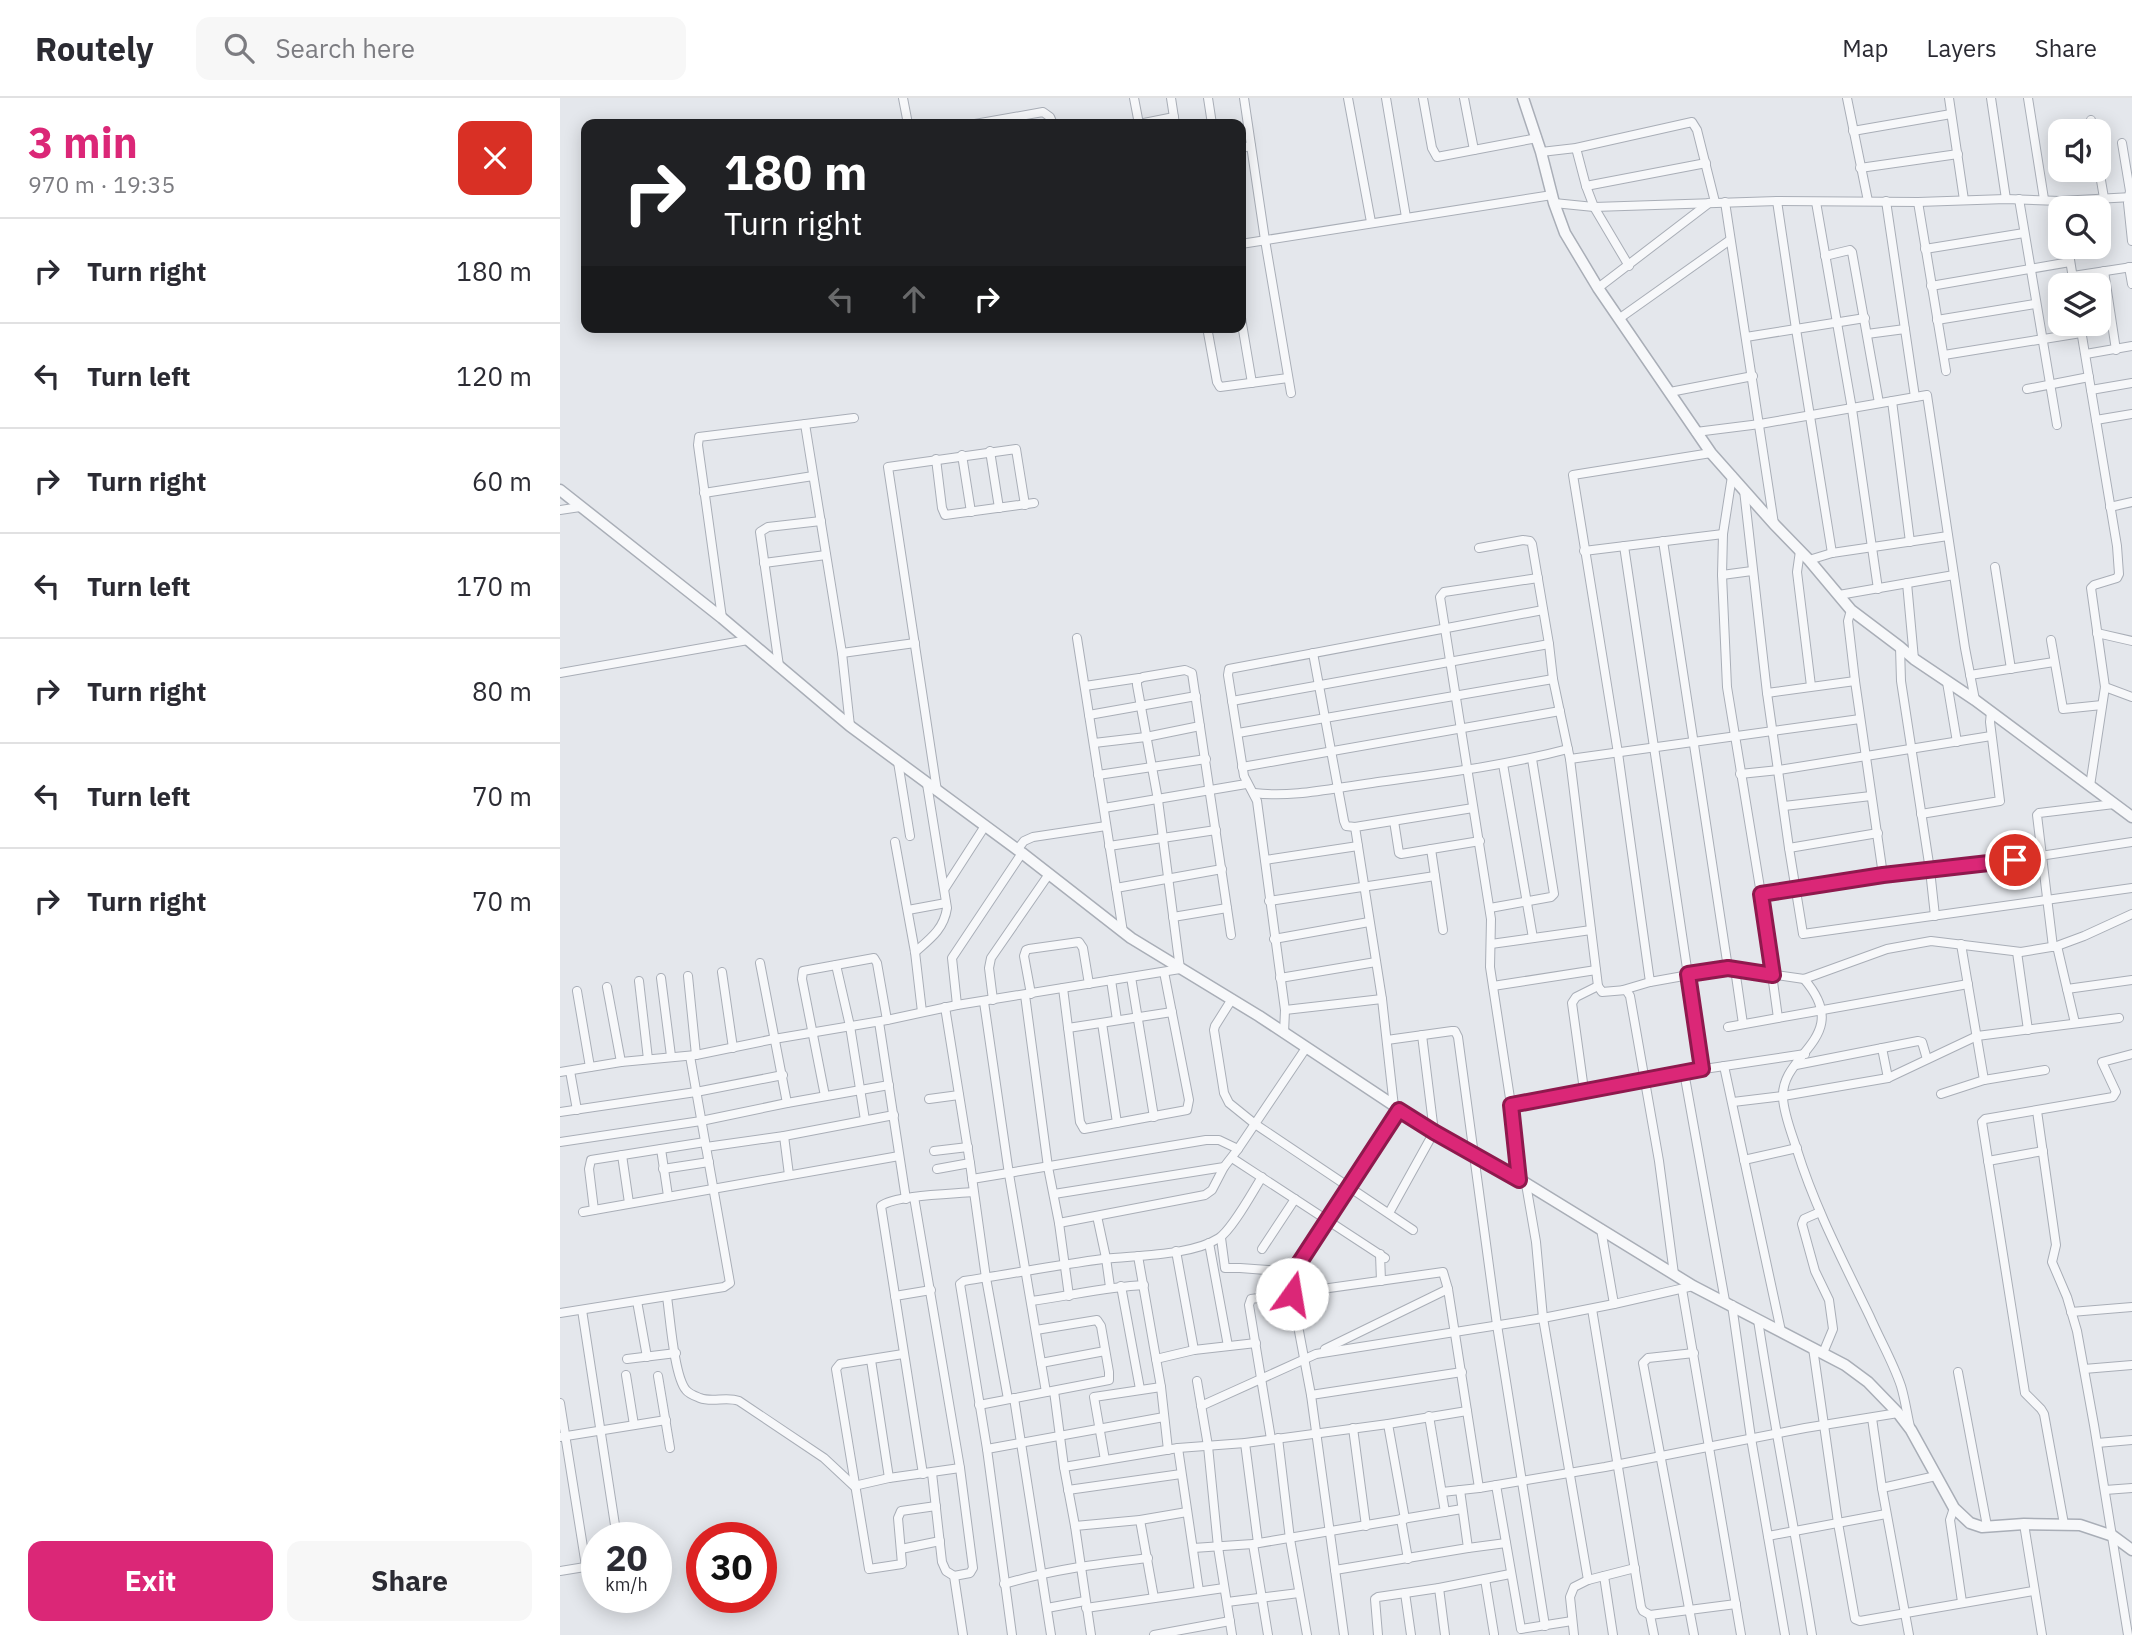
<!DOCTYPE html>
<meta charset="utf-8">
<style>
:root{--surface:#fff;--page:#f7f7f7;--text:#2b2b33;--muted:#7c7c81;--line:#e1e1e2;--accent:#db2777}
body{margin:0;font-family:"IBM Plex Sans",sans-serif;background:var(--page);color:var(--text);height:100vh;display:flex;flex-direction:column;font-size:26px;white-space:nowrap}
*{box-sizing:border-box;margin:0}
p{font-size:23px;color:var(--muted)}
.icon{flex:none;width:38px;height:38px;fill:none;stroke:currentColor;stroke-width:2;stroke-linecap:round;stroke-linejoin:round}
.map{position:relative;flex:1;overflow:hidden}
.details{display:flex;flex-direction:column;background:var(--surface);width:560px}
.details>*{flex:none}
.guide{position:absolute;left:21px;top:21px;width:665px;height:214px;border-radius:14px;box-shadow:0 4px 18px #0003;background:#202124;color:#fff;overflow:hidden}
.buttons{position:absolute;left:1488px;top:21px;display:grid;gap:14px}
.buttons a{display:grid;place-items:center;width:63px;height:63px;border-radius:14px;background:var(--surface);box-shadow:0 4px 18px #0003;font-size:35px}
.speed{position:absolute;left:21px;top:1424px;display:flex;gap:14px;font-size:35px;font-weight:700;text-align:center}
.speed>*{display:grid;place-content:center;width:91px;height:91px;border-radius:50%;background:var(--surface);box-shadow:0 4px 18px #0003;line-height:1}
.speed small{font-size:18px;font-weight:400}
.speed .limit{border:10px solid #d22;background:#fff;color:#111}
.pin{position:absolute;display:grid;place-items:center;width:60px;height:60px;color:#fff;margin:-30px;border:4px solid #fff;border-radius:50%;box-shadow:0 2px 7px #0007}
.me{position:absolute;width:77px;margin:-38px;rotate:13deg;stroke-linejoin:round;filter:drop-shadow(0 0 5px #0008)}
.turn{display:flex;align-items:center;gap:24px;height:147px;padding:0 28px;font-size:32px}
.turn .icon{width:91px;height:91px;stroke-width:2.5}
.turn b{display:block;font-size:49px;line-height:60px}
.lanes{display:flex;align-items:center;height:66px;padding:0 28px;background:#0003;justify-content:center;gap:35px;direction:ltr}
.lanes .off{opacity:.35}
.round{display:grid;place-items:center;flex:none;width:74px;height:74px;border-radius:14px;background:var(--page)}
.summary{display:flex;align-items:center;justify-content:space-between;height:119px;padding:0 28px}
h1{font-size:42px;font-weight:700;line-height:52px;color:var(--accent)}
.cta{display:flex;gap:14px;margin-top:auto;padding:14px 28px}
.cta a{flex:1;height:80px;border-radius:14px;background:var(--accent);color:#fff;font-size:28px;font-weight:700;line-height:80px;text-align:center}
.cta a+a{background:var(--page);color:var(--text)}
ul{padding:0;list-style:none}
li{display:flex;align-items:center;gap:21px;height:105px;padding:0 28px;border-top:2px solid var(--line)}
li div{flex:1}
li b{display:block;font-size:26px}
li em{font-style:normal}
header{display:flex;align-items:center;gap:42px;box-sizing:border-box;height:98px;padding:0 35px;background:var(--surface);border-bottom:2px solid var(--line)}
header strong{font-size:33px}
nav{display:flex;gap:38px;margin-inline-start:auto;font-size:24px}
.search{width:490px;height:63px;background:var(--page);display:flex;align-items:center;gap:18px;box-sizing:border-box;padding:0 24px;border-radius:14px;color:var(--muted);font-size:26px}
main{display:flex;flex:1;min-height:0}
.map>svg:first-child{display:block}
</style>
<header>
<strong>Routely</strong>
<div class="search"><svg class="icon" aria-label="search" viewBox="0 0 24 24"><circle cx="10" cy="10" r="6"/><path d="M15 15l6 6"/></svg>Search here</div>
<nav><a>Map</a><a>Layers</a><a>Share</a></nav>
</header>
<main>
<section class="details">
<div class="summary"><div><h1>3 min</h1><p>970 m · 19:35</p></div><a class="round" style="background:#d93025;color:#fff"><svg class="icon" aria-label="close" viewBox="0 0 24 24"><path d="M6 6l12 12M18 6L6 18"/></svg></a></div>
<ul>
<li><svg class="icon" aria-label="right" viewBox="0 0 24 24"><path d="M7 20v-9h11M14 6l5 5-5 5"/></svg><div><b>Turn right</b></div><em>180 m</em></li>
<li><svg class="icon" aria-label="left" viewBox="0 0 24 24"><path d="M17 20v-9H6M10 6l-5 5 5 5"/></svg><div><b>Turn left</b></div><em>120 m</em></li>
<li><svg class="icon" aria-label="right" viewBox="0 0 24 24"><path d="M7 20v-9h11M14 6l5 5-5 5"/></svg><div><b>Turn right</b></div><em>60 m</em></li>
<li><svg class="icon" aria-label="left" viewBox="0 0 24 24"><path d="M17 20v-9H6M10 6l-5 5 5 5"/></svg><div><b>Turn left</b></div><em>170 m</em></li>
<li><svg class="icon" aria-label="right" viewBox="0 0 24 24"><path d="M7 20v-9h11M14 6l5 5-5 5"/></svg><div><b>Turn right</b></div><em>80 m</em></li>
<li><svg class="icon" aria-label="left" viewBox="0 0 24 24"><path d="M17 20v-9H6M10 6l-5 5 5 5"/></svg><div><b>Turn left</b></div><em>70 m</em></li>
<li><svg class="icon" aria-label="right" viewBox="0 0 24 24"><path d="M7 20v-9h11M14 6l5 5-5 5"/></svg><div><b>Turn right</b></div><em>70 m</em></li>
</ul>
<div class="cta"><a>Exit</a><a>Share</a></div>
</section>
<div class="map">
<svg width="1572" height="1537" viewBox="0 0 1572 1537">
<rect width="100%" height="100%" fill="#e4e7ec"/>
<g fill="none" stroke-linecap="round" stroke-linejoin="round">
<!-- minor casing -->
<g stroke="#a9aeb7" stroke-width="10">
<g id="minor">
<path d="M343,0L348,26"/>
<path d="M574,0L579,26"/>
<path d="M611,0L615,26"/>
<path d="M648,0L652,26"/>
<path d="M684,0L705,142L731,295"/>
<path d="M788,0L811,124"/>
<path d="M826,0L846,119"/>
<path d="M863,0L872,50L877,59L977,40"/>
<path d="M904,0L914,52"/>
<path d="M1287,0L1308,103"/>
<path d="M1389,0L1404,102"/>
<path d="M1431,0L1446,101"/>
<path d="M1468,0L1484,101"/>
<path d="M1531,22L1533,33"/>
<path d="M415,26L483,14L490,19L493,26"/>
<path d="M579,26L614,19"/>
<path d="M1293,33L1391,16"/>
<path d="M1562,45L1570,93L1568,105L1572,143"/>
<path d="M681,50L691,48"/>
<path d="M1016,50L1026,88L1034,109L1069,168"/>
<path d="M981,54L1016,50L1132,24L1137,32L1155,104"/>
<path d="M1538,65L1544,100"/>
<path d="M1300,70L1398,56"/>
<path d="M1026,88L1146,65"/>
<path d="M1459,101L1497,327"/>
<path d="M1217,103L1236,231L1272,455"/>
<path d="M1326,103L1355,299"/>
<path d="M1165,104L1214,426"/>
<path d="M1256,104L1292,311L1318,491"/>
<path d="M1358,104L1386,273"/>
<path d="M994,105L1034,109L1217,103L1358,104L1446,101L1500,103L1572,99"/>
<path d="M681,146L992,97"/>
<path d="M1508,149L1514,187"/>
<path d="M1365,151L1464,135"/>
<path d="M1265,158L1290,152L1292,154L1319,305"/>
<path d="M1569,169L1572,186"/>
<path d="M1544,173L1556,252"/>
<path d="M1513,178L1572,169"/>
<path d="M1371,188L1510,164"/>
<path d="M1038,190L1149,105"/>
<path d="M681,220L692,285"/>
<path d="M1060,220L1170,142"/>
<path d="M1377,222L1475,206"/>
<path d="M1520,226L1557,448L1559,476L1557,480L1534,487L1531,490L1545,589L1530,688"/>
<path d="M647,229L657,284L660,289L728,280"/>
<path d="M1307,236L1345,231"/>
<path d="M1186,239L1305,220"/>
<path d="M1526,256L1572,248"/>
<path d="M1384,257L1521,235"/>
<path d="M1467,291L1529,279"/>
<path d="M1531,292L1572,285"/>
<path d="M1110,294L1193,278"/>
<path d="M1332,303L1350,444"/>
<path d="M1536,322L1572,316"/>
<path d="M245,326L282,555L290,628"/>
<path d="M1136,334L1200,326L1367,297L1405,550L1415,602"/>
<path d="M430,353L439,410"/>
<path d="M1151,355L1013,377L1058,655L1090,884L1168,870L1244,881L1327,851L1371,843L1461,854L1497,848L1524,838L1572,816"/>
<path d="M402,357L411,414"/>
<path d="M376,361L382,410L385,417L474,405"/>
<path d="M1172,378L1163,436L1162,477L1167,589L1201,796L1218,920"/>
<path d="M1184,392L1207,595L1229,750L1243,836L1572,790"/>
<path d="M144,395L253,378"/>
<path d="M1550,409L1572,404"/>
<path d="M0,412L20,409"/>
<path d="M1103,443L1168,870"/>
<path d="M1064,448L1142,971"/>
<path d="M919,450L963,442L970,443L972,446L989,546L993,581L1010,661L1038,888L1042,894L1066,892L1070,898L1099,1063L1114,1176"/>
<path d="M1024,453L1163,436"/>
<path d="M1240,453L1237,474L1251,588"/>
<path d="M1249,462L1272,455L1388,438"/>
<path d="M204,465L266,457"/>
<path d="M1435,469L1451,571"/>
<path d="M1162,477L1192,473"/>
<path d="M1347,485L1354,561"/>
<path d="M1279,497L1394,477"/>
<path d="M1291,512L1288,523L1295,583L1323,777"/>
<path d="M162,520L138,347L139,339L294,320"/>
<path d="M1537,535L1572,543"/>
<path d="M517,540L563,834"/>
<path d="M1491,542L1503,611L1542,607"/>
<path d="M1340,549L1341,583L1370,772L1375,818"/>
<path d="M282,555L355,545"/>
<path d="M753,555L784,723L786,728L795,729L913,710"/>
<path d="M219,568L200,434L208,429L261,423"/>
<path d="M0,575L188,542"/>
<path d="M1410,577L1494,564"/>
<path d="M1387,584L1397,644"/>
<path d="M525,588L579,580"/>
<path d="M1545,589L1572,599"/>
<path d="M1207,595L1295,583"/>
<path d="M672,603L989,546"/>
<path d="M529,617L636,598"/>
<path d="M678,635L993,581"/>
<path d="M534,645L586,639L640,628"/>
<path d="M1010,661L1300,621"/>
<path d="M338,664L350,738"/>
<path d="M943,666L973,840"/>
<path d="M682,669L1000,613"/>
<path d="M1180,676L1219,672L1431,638"/>
<path d="M538,677L646,661"/>
<path d="M377,693L328,369L456,351L465,407"/>
<path d="M694,695C733,700 773,690 812,685C877,676 944,668 1008,651"/>
<path d="M1224,708L1311,698"/>
<path d="M544,710L686,686"/>
<path d="M1361,716L1440,703L1430,624L1431,614"/>
<path d="M834,723L839,755L841,756L920,743"/>
<path d="M795,729L822,901L834,1009"/>
<path d="M335,744L355,854L362,914"/>
<path d="M549,748L656,732"/>
<path d="M1229,750L1318,735"/>
<path d="M871,751L883,832"/>
<path d="M457,752L464,743L473,739L546,728"/>
<path d="M705,762L798,748"/>
<path d="M385,790L425,728"/>
<path d="M556,790L662,771"/>
<path d="M1201,796L1323,777L1428,766L1572,744"/>
<path d="M709,803L875,778"/>
<path d="M930,810L991,799L994,796L972,661"/>
<path d="M348,812L386,805"/>
<path d="M613,819L667,810"/>
<path d="M714,841L809,824"/>
<path d="M931,846L1031,832"/>
<path d="M1401,846L1424,982"/>
<path d="M1497,848L1515,925"/>
<path d="M1493,849L1477,717L1479,715L1554,706"/>
<path d="M355,854C370,841 384,831 387,810L367,686"/>
<path d="M1457,854L1468,932"/>
<path d="M200,865L227,1005"/>
<path d="M276,867L290,928L305,1022"/>
<path d="M1175,871L1183,926"/>
<path d="M162,874L173,950"/>
<path d="M128,878L136,957"/>
<path d="M571,879L594,1019"/>
<path d="M101,880L111,958"/>
<path d="M720,880L816,864"/>
<path d="M1244,881C1295,940 1220,955 1223,1000C1224,1017 1232,1036 1237,1052C1255,1110 1284,1165 1310,1219C1320,1242 1333,1264 1341,1288C1345,1301 1347,1316 1350,1329"/>
<path d="M551,882L557,922"/>
<path d="M79,883L88,961"/>
<path d="M933,888L1036,872"/>
<path d="M1038,888L1016,899L1012,905L1024,992L1124,974L1245,956"/>
<path d="M47,889L61,964"/>
<path d="M503,890L520,1024L524,1031L627,1012L629,1002L604,874"/>
<path d="M1507,891L1572,882"/>
<path d="M1063,892L1090,884"/>
<path d="M17,893L30,969"/>
<path d="M471,896L464,858L466,852L469,851L519,844L523,850L529,886"/>
<path d="M465,897L488,1069L499,1125L509,1198"/>
<path d="M672,901L655,928L654,932L664,995L669,1005L695,1026L853,1132"/>
<path d="M433,902L429,870L431,860L489,776"/>
<path d="M424,904L449,1076L486,1294"/>
<path d="M397,907L392,860L462,755"/>
<path d="M385,909L410,1065L426,1180L448,1301"/>
<path d="M725,912L822,901"/>
<path d="M319,924L346,1101"/>
<path d="M542,925L557,1025"/>
<path d="M1168,929L1408,886"/>
<path d="M508,930L612,914"/>
<path d="M724,935L725,912L697,703L684,678L668,577L669,571L983,512"/>
<path d="M827,942L892,933H895L898,939L937,1227L985,1528"/>
<path d="M1322,950L1328,980"/>
<path d="M1236,967L1358,943L1362,944L1367,961"/>
<path d="M1164,968L1221,1233"/>
<path d="M10,973L17,1012"/>
<path d="M0,974L61,964L136,957L214,941L327,922L397,907L620,871L598,702L577,587V582L583,579L625,572L632,575L671,837"/>
<path d="M1124,974L1165,1203"/>
<path d="M1381,996L1424,982L1485,972"/>
<path d="M265,998L242,881L243,873L314,860L317,865L327,922"/>
<path d="M369,1001L399,997"/>
<path d="M1173,1004L1223,998L1328,980L1417,938L1559,920"/>
<path d="M951,1007L1024,992"/>
<path d="M1477,1013L1496,1147L1492,1164L1507,1199L1517,1233L1534,1327L1568,1537"/>
<path d="M0,1014L136,994L223,977"/>
<path d="M224,1038L229,1077"/>
<path d="M0,1044L141,1023L227,1005L329,987"/>
<path d="M146,1049L224,1038L334,1017"/>
<path d="M101,1051L108,1098"/>
<path d="M374,1053L408,1049"/>
<path d="M62,1057L69,1105"/>
<path d="M672,1060L825,1160"/>
<path d="M1184,1062L1237,1050"/>
<path d="M1428,1063L1483,1053"/>
<path d="M103,1071L149,1064"/>
<path d="M377,1071L410,1065"/>
<path d="M412,1081L646,1042H659L678,1051"/>
<path d="M959,1081L955,1033L930,869L931,821L880,499L884,494L978,480"/>
<path d="M966,1086L976,1144L983,1220L1028,1482"/>
<path d="M494,1096L664,1069L678,1051L746,950"/>
<path d="M354,1099L400,1370L413,1470L410,1475L394,1478"/>
<path d="M34,1112L29,1071L31,1062L145,1044"/>
<path d="M23,1114L339,1058"/>
<path d="M1260,1114L1244,1121L1242,1126L1255,1173L1269,1202L1273,1231L1263,1255"/>
<path d="M829,1115L874,1034L862,937"/>
<path d="M537,1118L546,1160L550,1189"/>
<path d="M499,1125L645,1097L652,1092L664,1069"/>
<path d="M1041,1131L1054,1206"/>
<path d="M661,1140L665,1170H680L734,1174"/>
<path d="M649,1145L668,1248"/>
<path d="M702,1151L735,1101"/>
<path d="M616,1153L634,1252"/>
<path d="M820,1156L821,1183"/>
<path d="M578,1158L601,1289L608,1352"/>
<path d="M561,1188L580,1291"/>
<path d="M1122,1191L1181,1537"/>
<path d="M335,1198L371,1192"/>
<path d="M107,1199C110,1218 114,1278 126,1292C129,1296 135,1298 140,1300C153,1305 166,1298 179,1303L264,1360L294,1388L329,1380L400,1370"/>
<path d="M77,1203L87,1259"/>
<path d="M471,1203C509,1198 545,1189 584,1187"/>
<path d="M1172,1207L1191,1340L1225,1537"/>
<path d="M1032,1211L1081,1509L1083,1513L1090,1517"/>
<path d="M22,1212L57,1440"/>
<path d="M1511,1214L1572,1209"/>
<path d="M0,1215L164,1189L170,1185L130,958"/>
<path d="M1198,1222C1214,1327 1235,1432 1252,1537"/>
<path d="M1253,1250L1278,1425L1295,1521L1300,1523L1473,1493"/>
<path d="M765,1251L888,1191"/>
<path d="M343,1256L280,1266L276,1271L309,1471L342,1466L338,1420L341,1413L376,1408"/>
<path d="M67,1261L116,1255"/>
<path d="M596,1261L634,1252L696,1245"/>
<path d="M311,1262L329,1380"/>
<path d="M481,1265L545,1253"/>
<path d="M1524,1271L1572,1267"/>
<path d="M1398,1274L1427,1428"/>
<path d="M66,1277L74,1327"/>
<path d="M98,1278L110,1350"/>
<path d="M637,1283L648,1348L658,1449L672,1537"/>
<path d="M494,1293L504,1369L515,1428L531,1537"/>
<path d="M751,1297L902,1274"/>
<path d="M454,1300L491,1537"/>
<path d="M0,1305L26,1468"/>
<path d="M419,1307L549,1282V1274L541,1228L537,1222L476,1232"/>
<path d="M641,1308L756,1256L983,1220L1054,1206L1133,1188"/>
<path d="M869,1318L885,1414"/>
<path d="M1312,1320L1322,1390"/>
<path d="M828,1326L845,1421"/>
<path d="M793,1330L806,1428"/>
<path d="M0,1339L106,1322"/>
<path d="M718,1340L730,1441L747,1537"/>
<path d="M711,1341L689,1207L691,1201L883,1174L888,1191L919,1390"/>
<path d="M685,1345L698,1445"/>
<path d="M1537,1345L1572,1342"/>
<path d="M618,1350L639,1493"/>
<path d="M427,1351L604,1319"/>
<path d="M545,1362L534,1299L601,1289"/>
<path d="M504,1369L618,1350L685,1345L828,1326L907,1313"/>
<path d="M372,1375L382,1464L386,1473L394,1478L403,1537"/>
<path d="M363,1376L321,1108C335,1097 393,1096 413,1094"/>
<path d="M936,1387L961,1531L1012,1523"/>
<path d="M508,1392L621,1376"/>
<path d="M1545,1392L1572,1390"/>
<path d="M882,1394L919,1390L1045,1369L1245,1330L1338,1315"/>
<path d="M1394,1410L1390,1422L1402,1504"/>
<path d="M841,1421L848,1461"/>
<path d="M580,1422L594,1500"/>
<path d="M1464,1426L1482,1537"/>
<path d="M1504,1426L1484,1316L1481,1311L1465,1295L1422,1024L1425,1021L1553,999L1556,994L1542,964L1572,956"/>
<path d="M515,1428L580,1422L627,1414"/>
<path d="M1208,1438L1326,1416"/>
<path d="M693,1446L708,1537"/>
<path d="M633,1450L693,1446L902,1411"/>
<path d="M908,1450L946,1445"/>
<path d="M341,1451L380,1443"/>
<path d="M775,1472L908,1450L900,1392"/>
<path d="M0,1473L37,1467"/>
<path d="M1044,1478L1053,1537"/>
<path d="M925,1481L934,1536"/>
<path d="M444,1486C494,1471 537,1466 588,1460"/>
<path d="M879,1490L885,1537"/>
<path d="M845,1495L851,1537"/>
<path d="M667,1504L739,1495"/>
<path d="M487,1510L525,1503"/>
<path d="M526,1510L664,1490"/>
<path d="M452,1537L427,1351L400,1186L404,1183C451,1176 497,1167 543,1161C576,1157 631,1158 659,1140C672,1132 693,1093 702,1079"/>
<path d="M594,1537L670,1523"/>
<path d="M784,1537L751,1297L732,1196V1180L736,1169L839,1012"/>
<path d="M818,1537L815,1501L818,1499L879,1490L950,1476"/>
<path d="M1014,1537L1010,1499L1014,1489L1028,1482L1075,1470"/>
<path d="M1094,1537L1090,1517L1176,1506"/>
<path d="M1134,1537L1083,1265L1088,1260L1134,1255"/>
<path d="M1349,1537L1322,1390L1376,1378"/>
</g>
</g>
<!-- tertiary casing -->
<g stroke="#a9aeb7" stroke-width="13">
<g id="tertiary">
<path d="M963,0L981,54L994,105L1005,135L1038,190L1151,355L1214,426L1249,462L1291,512L1340,549L1354,561L1415,602L1572,719"/>
<path d="M0,392L162,520L290,628L462,755L571,840L699,918L874,1034L959,1081L1133,1188L1285,1267L1308,1284L1338,1315L1351,1332L1394,1410L1410,1425L1422,1429L1464,1426L1520,1427L1553,1438L1572,1452"/>
</g>
</g>
<!-- minor -->
<use href="#minor" stroke="#f7f8fa" stroke-width="8"/>
<!-- tertiary -->
<use href="#tertiary" stroke="#f7f8fa" stroke-width="10"/>
</g>
<g fill="none" stroke-linecap="round" stroke-linejoin="round">
<!-- route casing -->
<g stroke="#8e194d" stroke-width="18">
<path id="route" d="M732,1196V1180L736,1170L839,1012L874,1034L959,1082L951,1007L1142,971L1128,876L1168,870L1213,877L1201,796L1323,777L1455,762"/>
</g>
<!-- route -->
<use href="#route" stroke="#db2777" stroke-width="12"/>
</g>
</svg>
<div class="buttons">
<a><svg class="icon" aria-label="sound" viewBox="0 0 24 24"><path d="M4 9h4l5-4v14l-5-4H4zM17 9q2 3 0 6"/></svg></a>
<a><svg class="icon" aria-label="search" viewBox="0 0 24 24"><circle cx="10" cy="10" r="6"/><path d="M15 15l6 6"/></svg></a>
<a><svg class="icon" aria-label="layers" viewBox="0 0 24 24"><path d="M12 4l9 5-9 5-9-5zM3 14l9 5 9-5"/></svg></a>
</div>
<div class="speed"><div>20<small>km/h</small></div><div class="limit">30</div></div>
<div class="pin" style="left:1455px;top:762px;background:#d93025"><svg class="icon" aria-label="arrive" viewBox="0 0 24 24"><path d="M6 21V4h12l-3 4 3 4H6"/></svg></div>
<svg class="me" style="left:732px;top:1196px" viewBox="-20 -20 40 40"><circle r="19" fill="#fff"/><path d="M0-13L10 11 0 6-10 11z" fill="#db2777"/></svg>
<div class="guide">
<div class="turn"><svg class="icon" aria-label="right" viewBox="0 0 24 24"><path d="M7 20v-9h11M14 6l5 5-5 5"/></svg><div><b>180 m</b>Turn right</div></div>
<div class="lanes"><svg class="icon off" aria-label="left" viewBox="0 0 24 24"><path d="M17 20v-9H6M10 6l-5 5 5 5"/></svg><svg class="icon off" aria-label="ahead" viewBox="0 0 24 24"><path d="M12 20V5M6 11l6-6 6 6"/></svg><svg class="icon" aria-label="right" viewBox="0 0 24 24"><path d="M7 20v-9h11M14 6l5 5-5 5"/></svg></div>
</div>
</div>
</main>
